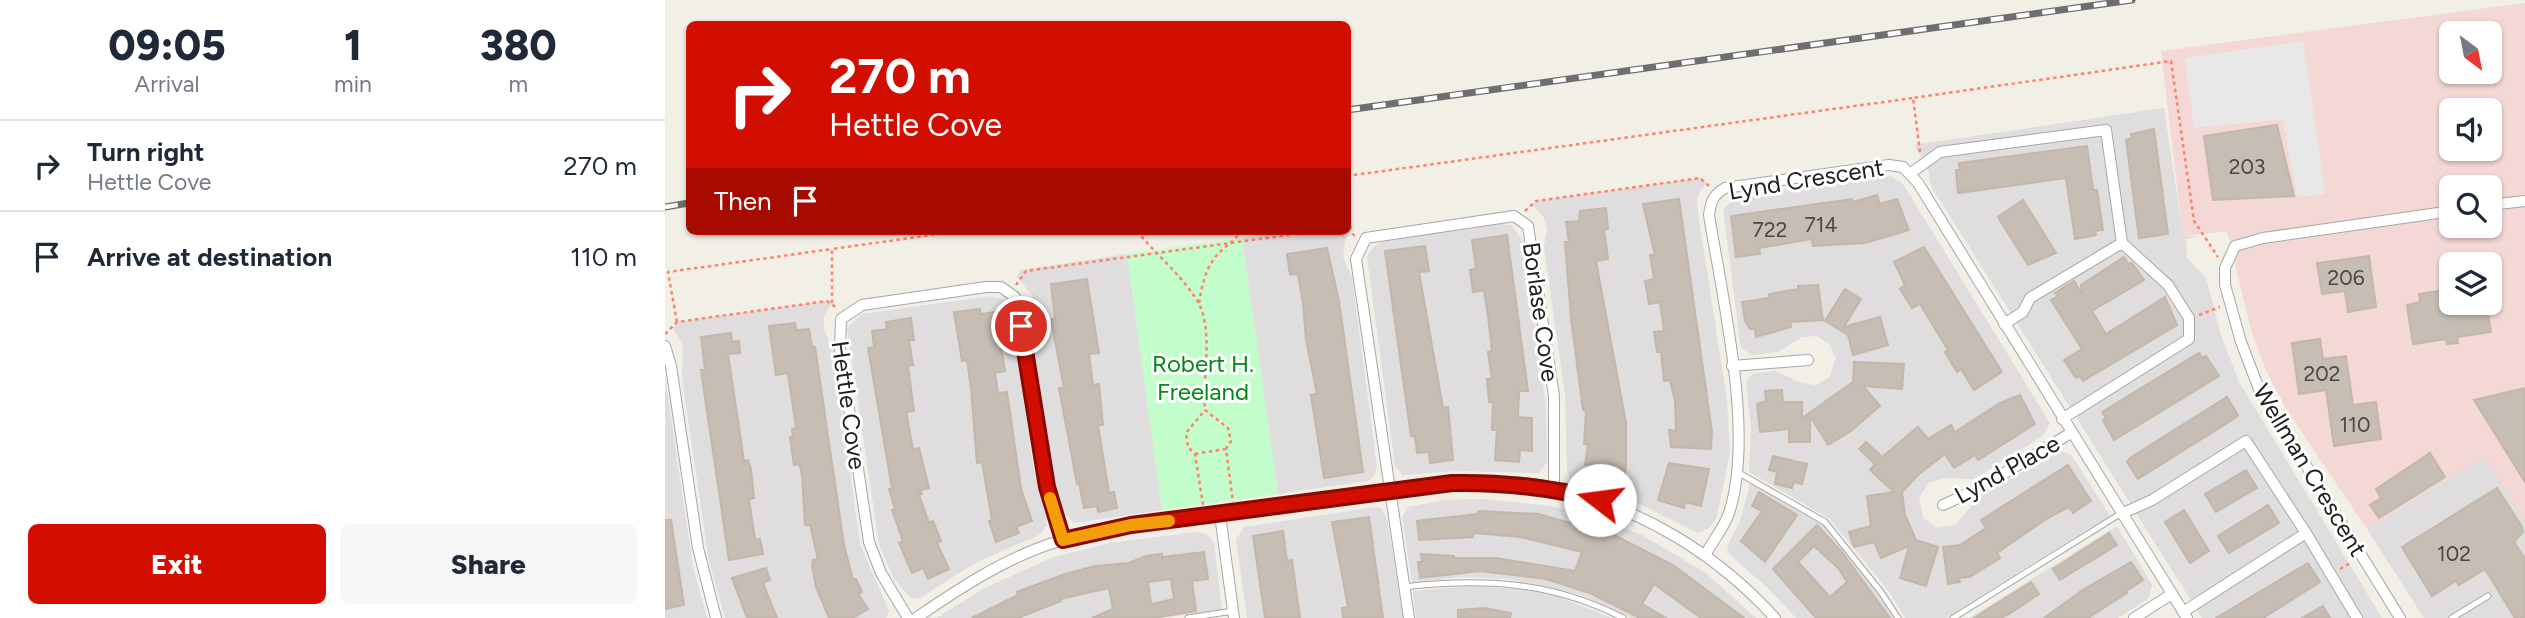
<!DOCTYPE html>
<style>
:root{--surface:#fff;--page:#f6f6f7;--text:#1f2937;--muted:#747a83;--line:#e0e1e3;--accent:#d10e00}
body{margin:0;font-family:Figtree,sans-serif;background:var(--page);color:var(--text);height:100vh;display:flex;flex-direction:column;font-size:26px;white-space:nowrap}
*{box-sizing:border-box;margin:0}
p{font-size:23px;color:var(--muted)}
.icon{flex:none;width:38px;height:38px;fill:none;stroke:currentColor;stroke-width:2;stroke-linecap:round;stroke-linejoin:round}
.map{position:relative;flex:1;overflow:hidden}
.panel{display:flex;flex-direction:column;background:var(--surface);width:665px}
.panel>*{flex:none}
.hud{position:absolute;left:21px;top:21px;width:665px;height:214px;border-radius:10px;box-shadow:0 2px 5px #0004;background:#d10e00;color:#fff;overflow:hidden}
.needle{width:46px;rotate:148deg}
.fabs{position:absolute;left:1774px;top:21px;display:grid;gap:14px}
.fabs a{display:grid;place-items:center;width:63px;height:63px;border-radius:10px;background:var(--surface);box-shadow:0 2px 5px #0004;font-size:35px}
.pin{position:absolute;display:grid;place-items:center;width:60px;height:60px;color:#fff;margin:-30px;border:4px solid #fff;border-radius:50%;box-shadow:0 2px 7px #0007}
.me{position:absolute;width:77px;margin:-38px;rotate:285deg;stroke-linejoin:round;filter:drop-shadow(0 0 5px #0008)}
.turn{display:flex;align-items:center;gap:24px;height:147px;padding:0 28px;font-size:32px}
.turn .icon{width:91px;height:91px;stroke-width:2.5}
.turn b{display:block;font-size:49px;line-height:60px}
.then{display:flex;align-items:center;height:66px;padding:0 28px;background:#0003;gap:14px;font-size:26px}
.eta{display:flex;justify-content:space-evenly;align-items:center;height:119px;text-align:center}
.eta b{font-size:42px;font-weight:800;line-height:49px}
.primary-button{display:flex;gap:14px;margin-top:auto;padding:14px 28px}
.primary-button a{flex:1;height:80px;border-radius:10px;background:var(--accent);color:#fff;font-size:28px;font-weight:800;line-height:80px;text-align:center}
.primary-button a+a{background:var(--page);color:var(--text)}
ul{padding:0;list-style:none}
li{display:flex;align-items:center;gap:21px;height:91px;padding:0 28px;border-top:2px solid var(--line)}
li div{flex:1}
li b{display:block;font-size:26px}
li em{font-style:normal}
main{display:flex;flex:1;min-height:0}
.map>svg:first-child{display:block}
</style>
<main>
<section class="panel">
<div class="eta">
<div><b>09:05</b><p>Arrival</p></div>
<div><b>1</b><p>min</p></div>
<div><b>380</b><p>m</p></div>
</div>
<ul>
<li><svg class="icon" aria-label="right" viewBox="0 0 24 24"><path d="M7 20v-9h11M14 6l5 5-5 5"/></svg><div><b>Turn right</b><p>Hettle Cove</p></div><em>270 m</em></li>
<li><svg class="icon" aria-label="arrive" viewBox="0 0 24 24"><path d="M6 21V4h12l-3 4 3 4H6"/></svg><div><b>Arrive at destination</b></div><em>110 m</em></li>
</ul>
<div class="primary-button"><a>Exit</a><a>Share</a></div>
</section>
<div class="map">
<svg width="1860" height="618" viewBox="0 0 1860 618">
<rect width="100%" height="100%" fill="#f1efe6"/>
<!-- residential -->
<g fill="#dfdddd">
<path d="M1499,108L1518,236H1533L1521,239L1522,258L1541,278L1556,335L1574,382L1717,618H1537L1266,186L1263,169L1249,145Z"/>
<path d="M1226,176L1238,184L1385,423L1378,436L1309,479L1279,478L1263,483L1254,498L1258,518L1272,528L1290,525L1316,495L1395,450L1407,456L1445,516L1280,618H1240L1225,593L1165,519L1084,472L1086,428L1081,385L1083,378L1090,373L1111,371L1136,383L1151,385L1165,377L1171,357L1164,344L1152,336L1137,337L1113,352L1087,355L1076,348L1058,209L1072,197Z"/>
<path d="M1035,178L1041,183L1033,195L1032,206L1062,401L1065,453L1051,519L1044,528L1033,533L977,505L915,485L905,478L902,472L900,395L879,246L882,231L879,218L868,205L871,201Z"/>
<path d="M835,224L846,225L859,242L881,407L882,462L874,473L792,471L738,475L730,466L702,257L708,247L720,241Z"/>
<path d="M683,226L687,230L680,240L678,257L687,278L712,467L708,477L703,481L613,494L577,238L629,231H682Z"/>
<path d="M462,254L497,510L409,523L401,515L394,502L386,464L365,324L367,295L352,277L356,270Z"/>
<path d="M326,296L339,300L347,314L367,459L382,524L376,534L310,563L255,598H246L229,579L214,544L182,328L197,314Z"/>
<path d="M162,301L167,303L159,316V329L168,350L195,544L224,611L221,618H60L44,561L17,378L18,346L8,328L12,322Z"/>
<path d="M0,376L28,567L42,618H0Z"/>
<path d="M1820,455L1860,520V618H1759L1702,529Z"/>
<path d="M1085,484L1159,525L1215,594L1229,618H1131L1104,589L1064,554L1062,546L1075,521Z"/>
<path d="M820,499L885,506L936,519L977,535L1041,573L1091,618H966L916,595L844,579L795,577L747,583L737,517L743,507L780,500Z"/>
<path d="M710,507L717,509L723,522L738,618H582L571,540L579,527Z"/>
<path d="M1452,526L1487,585L1484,598L1453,618H1304Z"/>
<path d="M531,532L542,534L549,543L557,610L496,618H272L318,589L388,557L445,543Z"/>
<path d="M805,586L856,589L892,596L947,618H751L748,591Z"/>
</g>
<!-- commercial -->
<path fill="#f3d8d5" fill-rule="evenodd" d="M1860,3V520L1820,456L1702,529L1620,407L1601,371L1586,330L1562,231L1518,236L1496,51ZM1787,33H1825V72H1787ZM1787,110H1825V149H1787ZM1787,187H1825V226H1787ZM1787,264H1825V303H1787Z"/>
<!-- park -->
<path fill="#c2fdcb" d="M577,238L613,494L497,510L462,254Z"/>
<!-- parking -->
<path fill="#e8e8e8" d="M1638,41L1660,194L1632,197L1618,119L1529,128L1520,58Z"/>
<!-- building -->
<g fill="#c6beb5" stroke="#c4b6a8" stroke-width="2" fill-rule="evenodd">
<path d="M1612,125L1629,196L1548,200L1539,136Z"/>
<path d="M1489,129L1503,234L1474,238L1461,140L1467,138L1466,134Z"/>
<path d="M1422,146L1428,190H1432L1438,230L1430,231L1431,235L1410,239L1401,178L1293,193L1291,170H1295L1294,163Z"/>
<path d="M1212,195L1215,204L1232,199L1244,230L1200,243L1148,246L1147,239L1094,248L1095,254L1071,257L1066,216L1187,199L1188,202Z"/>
<path d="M1014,199L1047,432L1046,449L1006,447L1004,430L1011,431L1010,401L1005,380L999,381L996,352H992L989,332L999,331L995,302L984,304L980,281L989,279L985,255H990L978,204Z"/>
<path d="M1358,200L1391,253L1363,265L1333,217Z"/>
<path d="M941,208L943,229L939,230L943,259L931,261L961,423V465L959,479L954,480L933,475L934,468L920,465L923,444H919L921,410H918L906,318L900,242H904L901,222L914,221L915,211Z"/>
<path d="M842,235L863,391H854L853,417L867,418V451L855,450L854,462L830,460L832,430H827L828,402H824L822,379H827L823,352L827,351L823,316L819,290L808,292L805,270L811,269L807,240Z"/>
<path d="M760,246L764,271L754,272L778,408L783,407L788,460L765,463L764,452L752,453L750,436H746L720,251Z"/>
<path d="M1259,247L1337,372L1309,390L1296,369L1292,372L1280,352L1283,350L1255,304L1247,308L1235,289L1240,285L1229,262Z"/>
<path d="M662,248L674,301L698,472L659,478L646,395L652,394L641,340L638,303L633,274L625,275L622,254Z"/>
<path d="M1704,256L1711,307L1683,312L1680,291L1657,294L1652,263Z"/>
<path d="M1459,257L1463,264L1467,263L1479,280L1427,311L1441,334L1500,297L1512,325L1418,381L1415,376L1411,378L1399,360L1417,349L1386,300L1393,296L1390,293L1409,281L1417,294L1416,285Z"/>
<path d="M422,279L434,353L424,354L428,385L434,384L438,425H433L444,493L449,492L452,508L433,512L432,506L419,508L414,483L412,484L394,388H399L386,319H390L386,284Z"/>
<path d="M1153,285L1158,320L1125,322L1126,327L1091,337L1090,329H1085L1080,321L1077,302L1104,298V294L1133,289V286Z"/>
<path d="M1180,289L1196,299L1179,327L1215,317L1223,345L1188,355L1183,335L1160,321Z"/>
<path d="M1787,289V303H1821L1826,332L1792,337L1793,343L1782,344L1781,339L1748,344L1742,305L1755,302L1754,294Z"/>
<path d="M315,309V314L330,312L340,371L330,373L333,393L342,392L356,489L367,521L351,527L354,533L331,542L324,521L327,520L317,462L312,463L306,388L302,360L297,361L289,312Z"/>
<path d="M246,318L249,340H244L248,365L243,366L249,411L242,412V417L248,450L254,448L264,488L255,490L257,494L254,495L264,523L268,521L276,541L272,543L284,569L263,579L258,568L247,573L234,543L238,541L227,510L230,509L224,489L227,488L203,348L209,347L207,331L222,329L221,322Z"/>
<path d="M130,323L131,330L144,329L147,347H150L179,545L188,580L191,579L197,592L193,594L203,609L188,618H164L151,587L147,566L148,560L153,559L145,525H140L137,474L134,464L129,465L127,452L125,437L128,436L127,429L131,428L123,373L111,375L104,326Z"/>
<path d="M66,333L67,342L74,341L75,353L63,354L79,461L83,460L86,469L89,498L84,499L90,540L95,539L98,554L64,560L38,384L36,370H40L36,337Z"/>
<path d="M1655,339L1658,359L1681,356L1688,405L1711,402L1716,439L1669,446L1661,390L1634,394L1627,343Z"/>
<path d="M1534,353L1537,358L1541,356L1554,376L1449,440L1438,420L1441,418L1437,412Z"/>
<path d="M1189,362L1239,364L1237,389L1198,386L1215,406L1186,431L1163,445L1145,416V442H1124V429L1095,432L1092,404L1101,401L1100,391L1117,390L1118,402H1137V418L1188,382Z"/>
<path d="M1860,388V482L1809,400Z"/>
<path d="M1355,395L1370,424L1313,460L1310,455L1289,468L1280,454L1253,475L1237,492L1240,515L1251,540L1273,547L1261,586L1235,578L1244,546L1216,558L1209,542L1189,547L1184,532L1206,526L1202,496L1229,492L1205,470L1210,464L1194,449L1201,442L1217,457L1253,427L1263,439L1286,425L1290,432L1335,403Z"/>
<path d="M1562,397L1573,415L1570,418L1473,479L1462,462L1465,458Z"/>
<path d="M1765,453L1780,477L1714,518L1705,505L1716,498L1711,489Z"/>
<path d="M1108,456L1142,464L1137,484L1129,482L1127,488L1110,484L1112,472L1104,470Z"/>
<path d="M1004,463L1044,469L1036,506L1020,502L1019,508L993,500Z"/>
<path d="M1403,465L1426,501L1408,513L1404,507L1381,519L1332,553L1335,558L1305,577L1294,578L1295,582L1283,584L1278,547L1295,545L1321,528L1316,520Z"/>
<path d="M1581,470L1592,488L1551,512L1540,494Z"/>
<path d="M1832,488L1857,527L1858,532L1849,542L1860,559V618H1850L1820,569L1794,585L1791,581L1767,596L1737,547Z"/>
<path d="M1094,492L1132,515L1100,562L1076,541L1097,511L1087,506Z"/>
<path d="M1603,505L1614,523L1564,553L1553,536Z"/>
<path d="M1519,510L1544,551L1525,563L1500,522Z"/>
<path d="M814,511L873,514L949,535L1008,565L1079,618H1036L989,584L977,604L1001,618H975L925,593L881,579L815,571L755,578L753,562H757L756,554L789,556V558H831L910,571L917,552L856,537L808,533V537L754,540L752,521L813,514Z"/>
<path d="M704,517L718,618H678L677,608L683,607L667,522Z"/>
<path d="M0,520H6L19,605L0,609Z"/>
<path d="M1152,525L1176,551L1225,618H1151L1108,569ZM1149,546L1173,568L1182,582L1165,597L1133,562Z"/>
<path d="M618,531L622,561L627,560L635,618H600L588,536Z"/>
<path d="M1444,533L1452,545L1395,580L1388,569Z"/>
<path d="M539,552L543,579L527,581L531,611L489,618H427L448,609L444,588L395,599L396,601L353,618H307L353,595L352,592L397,575L430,566L464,563L481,556L497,554V557ZM506,579L509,599L486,604L483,582Z"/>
<path d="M1466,562L1478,580L1461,591L1462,593L1423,618H1379L1419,589Z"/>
<path d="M1643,563L1655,582L1598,618H1551Z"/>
<path d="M101,568L105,580L99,582V586L112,618H82L67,578Z"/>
<path d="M1366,582L1374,594L1344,614L1335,618H1309Z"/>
<path d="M1658,606L1665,618H1637Z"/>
<path d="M820,608L846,613L845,618H793V610Z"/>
</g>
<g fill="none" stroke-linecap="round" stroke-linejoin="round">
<!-- lane casing -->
<g stroke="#a7a7a7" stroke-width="7">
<g id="lane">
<path d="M1074,473L1160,522L1216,592L1233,618"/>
<path d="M739,587C817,578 886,581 958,618"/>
<path d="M523,618L568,611"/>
<path d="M1288,618L1455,514"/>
<path d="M1787,618L1823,596"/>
</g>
</g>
<!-- street casing -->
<g stroke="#a7a7a7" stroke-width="12">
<g id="street">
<path d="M1246,173L1275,152L1441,130L1457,243"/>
<path d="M1825,205L1860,201"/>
<path d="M1339,324L1358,312L1365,298L1457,243L1503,285L1524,318V339L1397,419"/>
<path d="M0,346L6,366L33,548L51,618"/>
<path d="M1067,366L1143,360"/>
<path d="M1278,505L1313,489L1406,433"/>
<path d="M1456,514L1487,500L1581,441L1641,533"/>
<path d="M555,515L569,618"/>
<path d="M1041,554C1048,540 1059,528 1064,513C1090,434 1057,297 1044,215C1046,201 1048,195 1060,188L1224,165L1238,167L1253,183L1522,618"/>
<path d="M1518,612L1641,533L1692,618"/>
<path d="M243,618L216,573L204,542L175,349L176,319L197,305L321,287H336L350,297L382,487L398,540"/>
<path d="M251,618C292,590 337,560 385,544C440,525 499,522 556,515C654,501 797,467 891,488C976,508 1052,554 1110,618"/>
<path d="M744,618L691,259L701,238L849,216L863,226L889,396V488"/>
<path d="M1469,618L1507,594"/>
<path d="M1735,618L1594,389L1576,342L1560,285V268L1570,246L1598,238L1787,211"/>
</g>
</g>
<!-- path -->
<g stroke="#ff836a" stroke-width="2.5" stroke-dasharray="3.5 3.5" stroke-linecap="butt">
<path d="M1255,152L1248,98L1506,61L1529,221L1553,257"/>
<path d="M682,176L1248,98"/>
<path d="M682,191L686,231"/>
<path d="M860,211L871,201L1035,178L1044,186"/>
<path d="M682,229L690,236"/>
<path d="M472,231C491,255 517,275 533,302C549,330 537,378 540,410L563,428L566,441L561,449L568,502"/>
<path d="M351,285L361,271L653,231"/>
<path d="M167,303V249L295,231"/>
<path d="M534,303C537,286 540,269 552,255C560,246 569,242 576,231"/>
<path d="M1534,315L1555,307"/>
<path d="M12,322L3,272L167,249"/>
<path d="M0,334L12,322L162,301L172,308"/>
<path d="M530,454L561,449"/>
<path d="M538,505L530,454L523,447L521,433L540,410"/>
<path d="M1675,569L1687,562"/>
</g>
<!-- lane -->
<use href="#lane" stroke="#fff" stroke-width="5"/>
<!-- street -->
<use href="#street" stroke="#fff" stroke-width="10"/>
<!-- rail casing -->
<g stroke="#6e6e6e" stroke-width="7">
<g id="rail">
<path d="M682,110L1467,0"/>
<path d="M0,207L24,203"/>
</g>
</g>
<!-- rail -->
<use href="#rail" stroke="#fff" stroke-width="4.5" stroke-dasharray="13" stroke-linecap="butt"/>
</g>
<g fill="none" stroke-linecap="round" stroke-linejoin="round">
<!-- route casing -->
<g stroke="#880900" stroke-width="18">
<path id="route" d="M356,326L382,487L398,540L466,525L787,483C839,482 885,487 935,500"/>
</g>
<!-- route -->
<use href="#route" stroke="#d10e00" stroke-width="12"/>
<!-- slow -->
<path stroke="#f59e0b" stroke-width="12" d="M385,498L398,540L466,525L504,521"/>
</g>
<g text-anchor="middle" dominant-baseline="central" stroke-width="6" stroke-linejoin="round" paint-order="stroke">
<!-- number labels -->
<g font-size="21" fill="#4a4845">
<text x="1582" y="166">203</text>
<text x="1156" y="224">714</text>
<text x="1105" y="229">722</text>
<text x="1681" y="277">206</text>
<text x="1657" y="373">202</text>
<text x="1690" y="424">110</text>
<text x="1789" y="553">102</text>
</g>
<!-- street labels -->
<g font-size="24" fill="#202020" stroke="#fff">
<text transform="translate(1141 179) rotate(-9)">Lynd Crescent</text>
<text transform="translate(876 312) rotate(82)">Borlase Cove</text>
<text transform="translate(184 405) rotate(82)">Hettle Cove</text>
<text transform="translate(1342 469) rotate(-29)">Lynd Place</text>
<text transform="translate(1645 470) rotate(59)">Wellman Crescent</text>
</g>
<!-- park labels -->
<g font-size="24" fill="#048818" stroke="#fff">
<text x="538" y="363">Robert H.<tspan x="538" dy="28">Freeland</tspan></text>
</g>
</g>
</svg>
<div class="fabs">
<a><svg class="needle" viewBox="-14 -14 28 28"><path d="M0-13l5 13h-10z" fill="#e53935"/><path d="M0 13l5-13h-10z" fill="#747a83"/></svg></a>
<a><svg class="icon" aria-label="sound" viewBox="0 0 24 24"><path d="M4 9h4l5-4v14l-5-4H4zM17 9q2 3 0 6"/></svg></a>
<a><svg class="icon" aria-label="search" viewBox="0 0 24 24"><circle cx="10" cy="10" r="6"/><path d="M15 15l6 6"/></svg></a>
<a><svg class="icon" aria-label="layers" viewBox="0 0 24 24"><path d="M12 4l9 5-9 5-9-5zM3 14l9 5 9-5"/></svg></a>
</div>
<div class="pin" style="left:356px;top:326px;background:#d93025"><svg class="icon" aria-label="arrive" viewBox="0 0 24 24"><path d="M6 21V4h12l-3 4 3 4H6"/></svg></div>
<svg class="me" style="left:935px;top:500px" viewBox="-20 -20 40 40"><circle r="19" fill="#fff"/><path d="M0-13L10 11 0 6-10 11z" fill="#d10e00"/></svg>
<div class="hud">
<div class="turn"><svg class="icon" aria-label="right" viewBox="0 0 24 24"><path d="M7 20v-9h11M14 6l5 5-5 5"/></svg><div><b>270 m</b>Hettle Cove</div></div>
<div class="then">Then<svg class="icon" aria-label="arrive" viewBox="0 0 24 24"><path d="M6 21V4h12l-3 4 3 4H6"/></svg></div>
</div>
</div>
</main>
